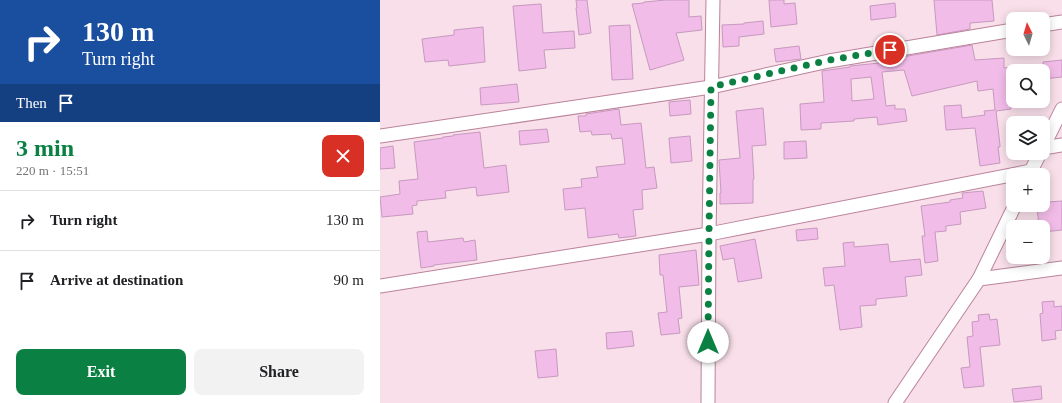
<!DOCTYPE html>
<meta charset="utf-8">
<style>
:root{--surface:#fff;--page:#f2f2f2;--text:#202124;--muted:#757577;--line:#e0e0e0;--accent:#0b8043}
body{margin:0;font-family:"Times New Roman",serif;background:var(--page);color:var(--text);height:100vh;display:flex;flex-direction:column;font-size:15px;white-space:nowrap}
*{box-sizing:border-box;margin:0}
p{font-size:13px;color:var(--muted)}
.icon{flex:none;width:22px;height:22px;fill:none;stroke:currentColor;stroke-width:2;stroke-linecap:round;stroke-linejoin:round}
.map{position:relative;flex:1;overflow:hidden}
.panel{display:flex;flex-direction:column;background:var(--surface);width:380px}
.panel>*{flex:none}
.guide{background:#1a4fa0;color:#fff;overflow:hidden}
.needle{width:26px;rotate:355deg}
.controls{position:absolute;left:626px;top:12px;display:grid;gap:8px}
.controls a{display:grid;place-items:center;width:44px;height:44px;border-radius:8px;background:var(--surface);box-shadow:0 2px 10px #0003;font-size:20px}
.pin{position:absolute;display:grid;place-items:center;width:34px;height:34px;color:#fff;margin:-17px;border:2px solid #fff;border-radius:50%;box-shadow:0 1px 4px #0007}
.me{position:absolute;width:44px;margin:-22px;rotate:0deg;stroke-linejoin:round;filter:drop-shadow(0 0 3px #0008)}
.turn{display:flex;align-items:center;gap:14px;height:84px;padding:0 16px;font-size:18px}
.turn .icon{width:52px;height:52px;stroke-width:2.5}
.turn b{display:block;font-size:28px;line-height:34px}
.then{display:flex;align-items:center;height:38px;padding:0 16px;background:#0003;gap:8px;font-size:15px}
.round{display:grid;place-items:center;flex:none;width:42px;height:42px;border-radius:8px;background:var(--page)}
.summary{display:flex;align-items:center;justify-content:space-between;height:68px;padding:0 16px}
h1{font-size:24px;font-weight:700;line-height:30px;color:var(--accent)}
.cta{display:flex;gap:8px;margin-top:auto;padding:8px 16px}
.cta a{flex:1;height:46px;border-radius:8px;background:var(--accent);color:#fff;font-size:16px;font-weight:700;line-height:46px;text-align:center}
.cta a+a{background:var(--page);color:var(--text)}
ul{padding:0;list-style:none}
li{display:flex;align-items:center;gap:12px;height:60px;padding:0 16px;border-top:1px solid var(--line)}
li div{flex:1}
li b{display:block;font-size:15px}
li em{font-style:normal}
main{display:flex;flex:1;min-height:0}
.map>svg:first-child{display:block}
</style>
<main>
<section class="panel">
<div class="guide">
<div class="turn"><svg class="icon" aria-label="right" viewBox="0 0 24 24"><path d="M7 20v-9h11M14 6l5 5-5 5"/></svg><div><b>130 m</b>Turn right</div></div>
<div class="then">Then<svg class="icon" aria-label="arrive" viewBox="0 0 24 24"><path d="M6 21V4h12l-3 4 3 4H6"/></svg></div>
</div>
<div class="summary"><div><h1>3 min</h1><p>220 m · 15:51</p></div><a class="round" style="background:#d93025;color:#fff"><svg class="icon" aria-label="close" viewBox="0 0 24 24"><path d="M6 6l12 12M18 6L6 18"/></svg></a></div>
<ul>
<li><svg class="icon" aria-label="right" viewBox="0 0 24 24"><path d="M7 20v-9h11M14 6l5 5-5 5"/></svg><div><b>Turn right</b></div><em>130 m</em></li>
<li><svg class="icon" aria-label="arrive" viewBox="0 0 24 24"><path d="M6 21V4h12l-3 4 3 4H6"/></svg><div><b>Arrive at destination</b></div><em>90 m</em></li>
</ul>
<div class="cta"><a>Exit</a><a>Share</a></div>
</section>
<div class="map">
<svg width="682" height="403" viewBox="0 0 682 403">
<rect width="100%" height="100%" fill="#f8dfe9"/>
<!-- building -->
<g fill="#f2bce9" stroke="#c799bf" fill-rule="evenodd">
<path d="M196,0H207L211,33L199,35L196,8H197Z"/>
<path d="M286,0H309V17L321,16L322,30L296,33L304,60L270,70L252,4L264,3V2Z"/>
<path d="M389,0H404V4L415,3L417,24L391,27Z"/>
<path d="M554,0H612L614,21L590,23V29L557,35Z"/>
<path d="M515,3L516,17L491,20L490,6Z"/>
<path d="M161,4L163,33L194,31L195,48L164,50L166,68L139,71L133,6Z"/>
<path d="M383,21L384,34L359,37V46L343,47L342,25L364,24V23Z"/>
<path d="M250,25L253,79L232,80L229,26Z"/>
<path d="M103,27L105,62L69,66L68,60L45,62L42,39L74,35V30Z"/>
<path d="M592,45L595,60L624,58V68L633,67V99H630L631,109L616,111L620,145V147H618L620,163L600,166L595,128L566,130L564,106L581,105L582,118L605,115L604,111L615,110L613,89L598,91L597,81L532,96L524,70L502,72L506,106L515,105V109H525L527,121L498,125L497,117L474,119V121L441,123V129L421,130L420,104L444,102L442,71L470,67V66L499,63V61ZM491,77L494,99L472,101L471,79Z"/>
<path d="M419,46L421,59L396,62L394,49Z"/>
<path d="M682,60V77L663,79V62Z"/>
<path d="M137,84L139,102L101,105L100,88Z"/>
<path d="M310,100L311,114L290,116L289,102Z"/>
<path d="M383,108L386,145L372,146L374,179H373V203L340,204V193H341L339,160L360,158L356,111Z"/>
<path d="M239,109L241,125L261,123L266,168L274,167L277,188L262,190L263,209L253,210L256,236L239,238L238,234L208,238L205,208L185,210L183,189L202,187L201,179L218,177L216,167L245,164L242,138L232,139L231,134L212,135L211,131L200,132L198,116H206V114Z"/>
<path d="M167,129L169,142L140,145L139,131Z"/>
<path d="M100,132L104,168L126,165L129,192L97,196L96,187L65,191L66,198L37,201V205L32,206L33,214L2,217L0,197L20,194L19,181L38,179L34,142L63,138V137L73,136V135Z"/>
<path d="M310,136L312,161L291,163L289,138Z"/>
<path d="M426,141L427,158L404,159V142Z"/>
<path d="M13,146L15,168L0,169V148Z"/>
<path d="M603,191L606,208L580,212L581,224L566,226V231L555,232L558,261L545,263L542,236H545L541,206L570,202V200L583,198L582,193Z"/>
<path d="M682,201V230L663,232V227H659L657,206L669,205L668,202Z"/>
<path d="M437,228L438,239L417,241L416,230Z"/>
<path d="M47,231L48,242L83,238L84,242L95,240L97,260L54,265V266L41,268L37,232Z"/>
<path d="M375,239L382,278L358,282L354,258L343,260L340,246Z"/>
<path d="M474,242V247L508,244L510,262L540,259L542,275L525,277L527,296L496,299V305L480,306L482,327L460,330L454,285L445,286L443,268L465,266L463,243Z"/>
<path d="M316,250L319,285L299,287L302,318L298,319L300,333L281,335L278,313L287,312L283,275H280L279,255Z"/>
<path d="M674,301V307L682,306V330L675,331L676,339L662,341L660,314L663,313L662,302Z"/>
<path d="M609,314L610,320L617,319L620,345L600,347L604,386L584,388L581,368L590,367L587,337L593,336L592,322L599,321L598,315Z"/>
<path d="M252,331L254,346L227,349L226,333Z"/>
<path d="M176,349L178,376L158,378L155,351Z"/>
<path d="M661,386L662,399L634,402L632,389Z"/>
</g>
<g fill="none" stroke-linecap="round" stroke-linejoin="round">
<!-- street casing -->
<g stroke="#bb839b" stroke-width="15">
<g id="street">
<path d="M663,25L682,22"/>
<path d="M0,136L331,87L449,61L633,30"/>
<path d="M663,147L682,109"/>
<path d="M663,148L682,145"/>
<path d="M649,175L660,153"/>
<path d="M599,279L682,268"/>
<path d="M0,286L329,234L651,171"/>
<path d="M328,403L329,234L333,0"/>
<path d="M515,403L599,279L635,205"/>
</g>
</g>
<!-- street -->
<use href="#street" stroke="#fff" stroke-width="13"/>
</g>
<g fill="none" stroke-linecap="round" stroke-linejoin="round">
<!-- route -->
<path stroke="#0b8043" stroke-width="7" stroke-dasharray="0 12.6" d="M328,342L329,234L331,87L449,60L510,50"/>
</g>
</svg>
<div class="controls">
<a><svg class="needle" viewBox="-14 -14 28 28"><path d="M0-13l5 13h-10z" fill="#e53935"/><path d="M0 13l5-13h-10z" fill="#757577"/></svg></a>
<a><svg class="icon" aria-label="search" viewBox="0 0 24 24"><circle cx="10" cy="10" r="6"/><path d="M15 15l6 6"/></svg></a>
<a><svg class="icon" aria-label="layers" viewBox="0 0 24 24"><path d="M12 4l9 5-9 5-9-5zM3 14l9 5 9-5"/></svg></a>
<a>+</a>
<a>−</a>
</div>
<div class="pin" style="left:510px;top:50px;background:#d93025"><svg class="icon" aria-label="arrive" viewBox="0 0 24 24"><path d="M6 21V4h12l-3 4 3 4H6"/></svg></div>
<svg class="me" style="left:328px;top:342px" viewBox="-20 -20 40 40"><circle r="19" fill="#fff"/><path d="M0-13L10 11 0 6-10 11z" fill="#0b8043"/></svg>
</div>
</main>
